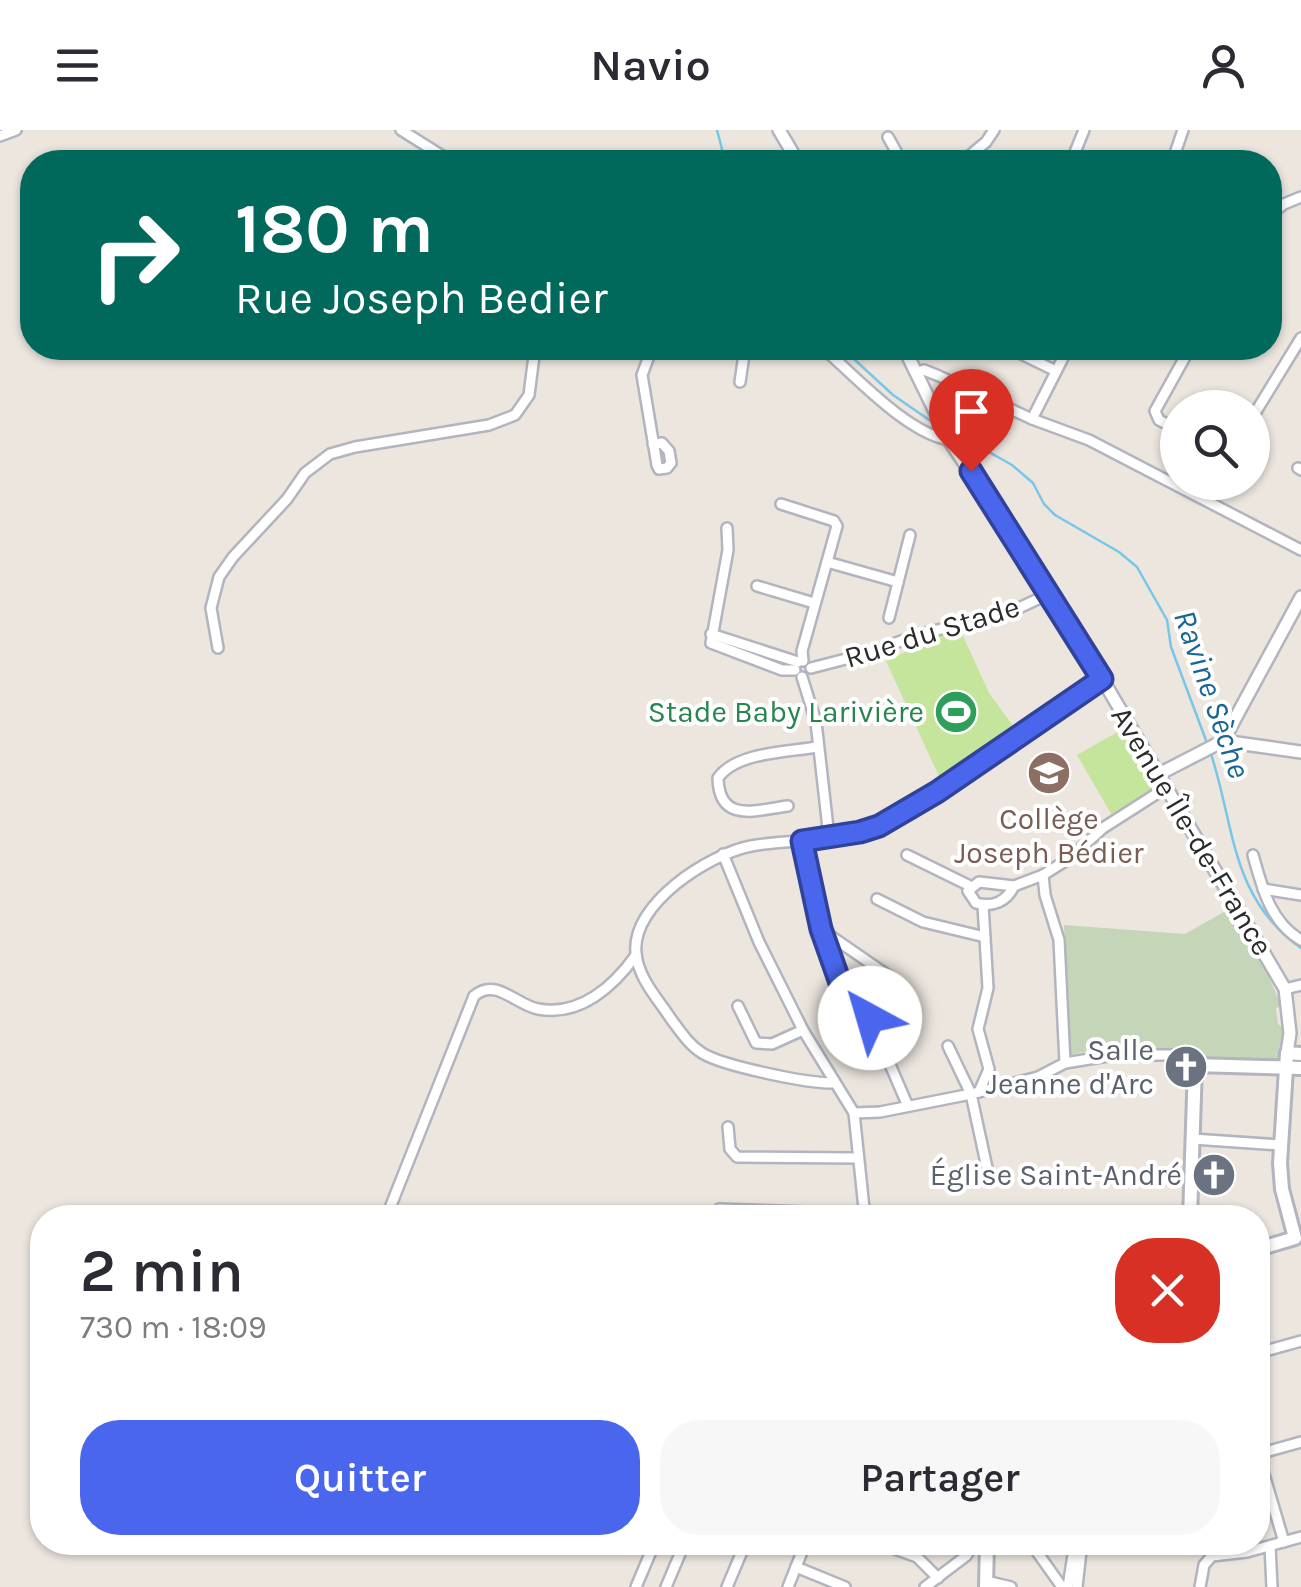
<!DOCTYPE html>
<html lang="fr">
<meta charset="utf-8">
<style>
:root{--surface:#fff;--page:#f7f7f7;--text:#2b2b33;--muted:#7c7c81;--accent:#4a66ed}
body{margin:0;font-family:Karla,sans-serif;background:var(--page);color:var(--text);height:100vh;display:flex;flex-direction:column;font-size:38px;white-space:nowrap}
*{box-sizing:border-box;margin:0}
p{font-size:32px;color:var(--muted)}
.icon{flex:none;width:55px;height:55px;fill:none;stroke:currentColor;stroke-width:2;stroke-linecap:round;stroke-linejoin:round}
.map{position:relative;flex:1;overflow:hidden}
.panel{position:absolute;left:30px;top:1075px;width:1240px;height:350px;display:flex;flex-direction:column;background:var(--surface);border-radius:40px;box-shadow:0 2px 8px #0004}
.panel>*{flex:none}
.banner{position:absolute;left:20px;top:20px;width:1262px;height:210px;border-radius:40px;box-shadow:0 2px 8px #0004;background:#00695c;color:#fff;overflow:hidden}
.fabs{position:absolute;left:1160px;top:260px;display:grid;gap:20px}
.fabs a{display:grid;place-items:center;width:110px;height:110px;border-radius:50%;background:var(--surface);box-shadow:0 2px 8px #0004;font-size:50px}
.pin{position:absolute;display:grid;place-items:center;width:85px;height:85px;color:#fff;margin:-102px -42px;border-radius:50% 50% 50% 0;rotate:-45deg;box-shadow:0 0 10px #0007}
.pin .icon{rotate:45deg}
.me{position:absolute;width:110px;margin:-55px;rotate:321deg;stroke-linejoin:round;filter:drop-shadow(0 0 8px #0008)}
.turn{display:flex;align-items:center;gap:35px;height:210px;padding:0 50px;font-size:45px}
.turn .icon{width:130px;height:130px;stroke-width:2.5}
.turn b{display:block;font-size:70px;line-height:85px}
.round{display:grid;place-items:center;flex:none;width:105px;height:105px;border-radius:40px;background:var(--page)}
.overview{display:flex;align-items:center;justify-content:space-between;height:170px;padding:0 50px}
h1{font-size:60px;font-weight:600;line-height:75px}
.cta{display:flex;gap:20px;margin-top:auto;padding:20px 50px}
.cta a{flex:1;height:115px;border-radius:40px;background:var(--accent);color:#fff;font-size:40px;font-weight:600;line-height:115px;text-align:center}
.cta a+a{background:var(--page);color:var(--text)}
header{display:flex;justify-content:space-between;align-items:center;height:130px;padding:0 50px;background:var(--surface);font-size:45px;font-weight:600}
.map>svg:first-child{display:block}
</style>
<header><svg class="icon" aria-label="menu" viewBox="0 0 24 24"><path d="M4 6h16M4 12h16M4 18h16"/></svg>Navio<svg class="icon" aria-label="person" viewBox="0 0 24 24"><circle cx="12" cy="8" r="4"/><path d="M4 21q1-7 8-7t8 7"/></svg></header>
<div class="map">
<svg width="1301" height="1457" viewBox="0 0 1301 1457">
<rect width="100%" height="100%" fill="#ece6df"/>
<!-- cemetery -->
<path fill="#c5d5b7" d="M1229,779L1265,838L1281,875L1276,879L1278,894L1283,898L1281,927L1272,932L1194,929L1178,923L1115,916L1068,925L1064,795L1185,804Z"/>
<!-- pitch -->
<g fill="#c4e59b">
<path d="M959,497L989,563L1016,600L942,653L886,531Z"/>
<path d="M1121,600L1154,657L1146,667L1113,687L1077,625Z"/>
</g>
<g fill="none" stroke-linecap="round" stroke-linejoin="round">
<!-- stream -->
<g stroke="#79c7e6" stroke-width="2.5">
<path d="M717,0L722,19L719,32"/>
<path d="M842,218L893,265L938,296"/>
<path d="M950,300L1012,335L1033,353L1044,374L1055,385L1119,422L1137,437L1167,490L1171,517L1207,613"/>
<path d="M1210,621C1235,694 1229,767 1301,818"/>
</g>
<!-- minor casing -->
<g stroke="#b2b4be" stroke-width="14">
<g id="minor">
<path d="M401,0L452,32"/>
<path d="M0,6L16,0"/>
<path d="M888,7L902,32"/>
<path d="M962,32L986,12L994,0"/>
<path d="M1071,32L1084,0"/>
<path d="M1172,32L1183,0"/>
<path d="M1270,85L1284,74L1301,67"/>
<path d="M652,218L642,245L657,335L659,339L667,338L671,333L669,321L662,313L653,314"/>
<path d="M823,218C855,246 907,303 949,310"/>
<path d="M1009,218L1056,241"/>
<path d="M917,243L924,240L939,246L1032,289L1089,310L1301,420"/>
<path d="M740,252L745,218"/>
<path d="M1252,288L1301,208"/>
<path d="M1032,289L1068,218"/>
<path d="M1178,300L1159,290L1155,281L1190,218"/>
<path d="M1298,338L1301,340"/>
<path d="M781,374L834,391L837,396L802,521L803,531"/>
<path d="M727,398L728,420L711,513L782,540H795"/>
<path d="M827,432L898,452"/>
<path d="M757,456L814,473"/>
<path d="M889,488L910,405"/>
<path d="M711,504L798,532"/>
<path d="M218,518L211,478L219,447L233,427L287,369L305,343L330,324L355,317L489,295L515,285L529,265L535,218"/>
<path d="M811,538L869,523L917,505L1010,482L1051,463"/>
<path d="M802,547L816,592L829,707"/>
<path d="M788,676C756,680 719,694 718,648C736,622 788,622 817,617"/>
<path d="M802,711L821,799L843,861L870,888L907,974"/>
<path d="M723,724L759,812L803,900L854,983L865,1088"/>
<path d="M907,725L970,756"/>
<path d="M1253,725C1262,757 1270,792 1301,810"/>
<path d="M1043,745L1045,765L1059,810L1065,933"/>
<path d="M1014,756C1007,771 993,778 976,773L968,761L979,752L1014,756L1043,745L1070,728L1103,698L1164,659"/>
<path d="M1263,759L1301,765"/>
<path d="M877,769L923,792L985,807"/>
<path d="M822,800L893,849L899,878L870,888"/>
<path d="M1285,859L1301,855"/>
<path d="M738,876L756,913L772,914L803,900"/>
<path d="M948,916L971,964L989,1047"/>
<path d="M835,953C809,954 723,936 702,923C689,915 680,901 671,889C658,869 638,848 636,823C631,774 709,724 751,716C793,708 840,714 879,696C954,662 1031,595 1102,549"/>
<path d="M979,962L989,939L978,899L988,858L983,775"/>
<path d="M854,983L880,982L971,964L1038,947L1065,933L1114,925H1175L1195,935"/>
<path d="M728,997L730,1019L737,1027L858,1028"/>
<path d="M1193,1009L1281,1015"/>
<path d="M719,1079L865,1084"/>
<path d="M386,1088L474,866C496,847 516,875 538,879C580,887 614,856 636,825"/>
<path d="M918,1088L919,1084"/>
<path d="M1258,1223L1301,1211"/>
<path d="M1258,1324L1284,1412"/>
<path d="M1258,1324L1301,1312"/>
<path d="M875,1412L917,1427L938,1448"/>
<path d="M1030,1412L1062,1457"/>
<path d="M1270,1416L1272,1457"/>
<path d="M796,1437L845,1457"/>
<path d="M986,1451L1011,1457"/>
<path d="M636,1457L655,1412"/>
<path d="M666,1457L685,1412"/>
<path d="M727,1457L746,1412"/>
<path d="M788,1457L806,1412"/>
<path d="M925,1457L966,1426L975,1412"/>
<path d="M1068,1457L1075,1412"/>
<path d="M1077,1457L1082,1412"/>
<path d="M1200,1457L1204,1435L1212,1426L1247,1422L1301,1407"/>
</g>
</g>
<!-- tertiary casing -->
<g stroke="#b2b4be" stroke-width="16">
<g id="tertiary">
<path d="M779,0L798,32"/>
<path d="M904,218L949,310L1058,474L1285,859L1290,903L1287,923"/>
<path d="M1223,611L1301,467"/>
<path d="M1157,645L1223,611L1301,622"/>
</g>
</g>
<!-- secondary casing -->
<g stroke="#b2b4be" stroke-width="18">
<g id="secondary">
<path d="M1190,1088L1195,935L1301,938"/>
<path d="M1258,1119L1295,1108L1282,1059L1280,1033L1287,923L1301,924"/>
<path d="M986,1457L987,1412"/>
</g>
</g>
<!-- minor -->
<use href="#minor" stroke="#fff" stroke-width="9"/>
<!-- tertiary -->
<use href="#tertiary" stroke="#fff" stroke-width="11"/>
<!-- secondary -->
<use href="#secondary" stroke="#fff" stroke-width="12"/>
</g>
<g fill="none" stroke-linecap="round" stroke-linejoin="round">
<!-- route casing -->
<g stroke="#30429a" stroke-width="25">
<path id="route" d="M870,888L843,861L821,799L802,711L860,702L879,696L937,662L1102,549L971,341"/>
</g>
<!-- route -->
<use href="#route" stroke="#4a66ed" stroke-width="18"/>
</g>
<!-- icons -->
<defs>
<g id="stadium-disc" transform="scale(2.25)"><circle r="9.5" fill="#2e9e5b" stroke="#fff"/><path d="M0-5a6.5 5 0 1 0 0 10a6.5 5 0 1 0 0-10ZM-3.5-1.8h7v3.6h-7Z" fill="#fff"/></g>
<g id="school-disc" transform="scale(2.25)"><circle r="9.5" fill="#8d6e63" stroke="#fff"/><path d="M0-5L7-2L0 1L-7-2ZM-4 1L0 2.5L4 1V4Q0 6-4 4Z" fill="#fff"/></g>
<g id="church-disc" transform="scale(2.25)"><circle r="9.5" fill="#6b7280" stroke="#fff"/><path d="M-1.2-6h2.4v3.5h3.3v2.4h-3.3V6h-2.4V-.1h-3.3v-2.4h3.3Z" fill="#fff"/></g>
</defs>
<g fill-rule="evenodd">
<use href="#stadium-disc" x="956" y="582"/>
<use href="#school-disc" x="1049" y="643"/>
<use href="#church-disc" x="1186" y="937"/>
<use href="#church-disc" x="1214" y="1045"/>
</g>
<g text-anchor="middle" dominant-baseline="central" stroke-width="8" stroke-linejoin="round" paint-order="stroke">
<!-- street labels -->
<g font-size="30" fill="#2b2b2b" stroke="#fff">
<text transform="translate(932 502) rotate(-17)">Rue du Stade</text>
<text transform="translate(1192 701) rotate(59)">Avenue Île-de-France</text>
</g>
<!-- leisure labels -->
<g font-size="30" fill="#27864d" stroke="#fff" text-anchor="end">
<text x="924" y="582">Stade Baby Larivière</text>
</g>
<!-- education labels -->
<g font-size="30" fill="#785e54" stroke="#fff">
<text x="1049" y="689">Collège<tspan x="1049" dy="34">Joseph Bédier</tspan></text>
</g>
<!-- worship labels -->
<g font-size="30" fill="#5b616d" stroke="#fff" text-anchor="end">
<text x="1154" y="920">Salle<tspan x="1154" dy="34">Jeanne d'Arc</tspan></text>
<text x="1182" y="1045">Église Saint-André</text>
</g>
<!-- water labels -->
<g font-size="32" font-style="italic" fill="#176693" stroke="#fff">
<text transform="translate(1212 564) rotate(71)">Ravine Sèche</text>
</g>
</g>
</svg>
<div class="fabs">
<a><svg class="icon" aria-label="search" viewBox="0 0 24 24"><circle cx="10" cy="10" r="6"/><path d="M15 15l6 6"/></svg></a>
</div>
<div class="pin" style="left:971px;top:341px;background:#d93025"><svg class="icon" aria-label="arrive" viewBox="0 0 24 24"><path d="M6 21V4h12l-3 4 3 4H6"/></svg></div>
<svg class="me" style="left:870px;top:888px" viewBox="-20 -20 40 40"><circle r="19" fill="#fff"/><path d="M0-13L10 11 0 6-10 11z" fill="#4a66ed"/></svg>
<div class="banner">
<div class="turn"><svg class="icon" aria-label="right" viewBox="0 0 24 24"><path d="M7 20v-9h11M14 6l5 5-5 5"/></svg><div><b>180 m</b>Rue Joseph Bedier</div></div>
</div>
<section class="panel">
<div class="overview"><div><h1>2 min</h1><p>730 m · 18:09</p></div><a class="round" style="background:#d93025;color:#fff"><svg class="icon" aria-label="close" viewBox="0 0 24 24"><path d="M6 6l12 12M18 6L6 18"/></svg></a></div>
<div class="cta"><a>Quitter</a><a>Partager</a></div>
</section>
</div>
